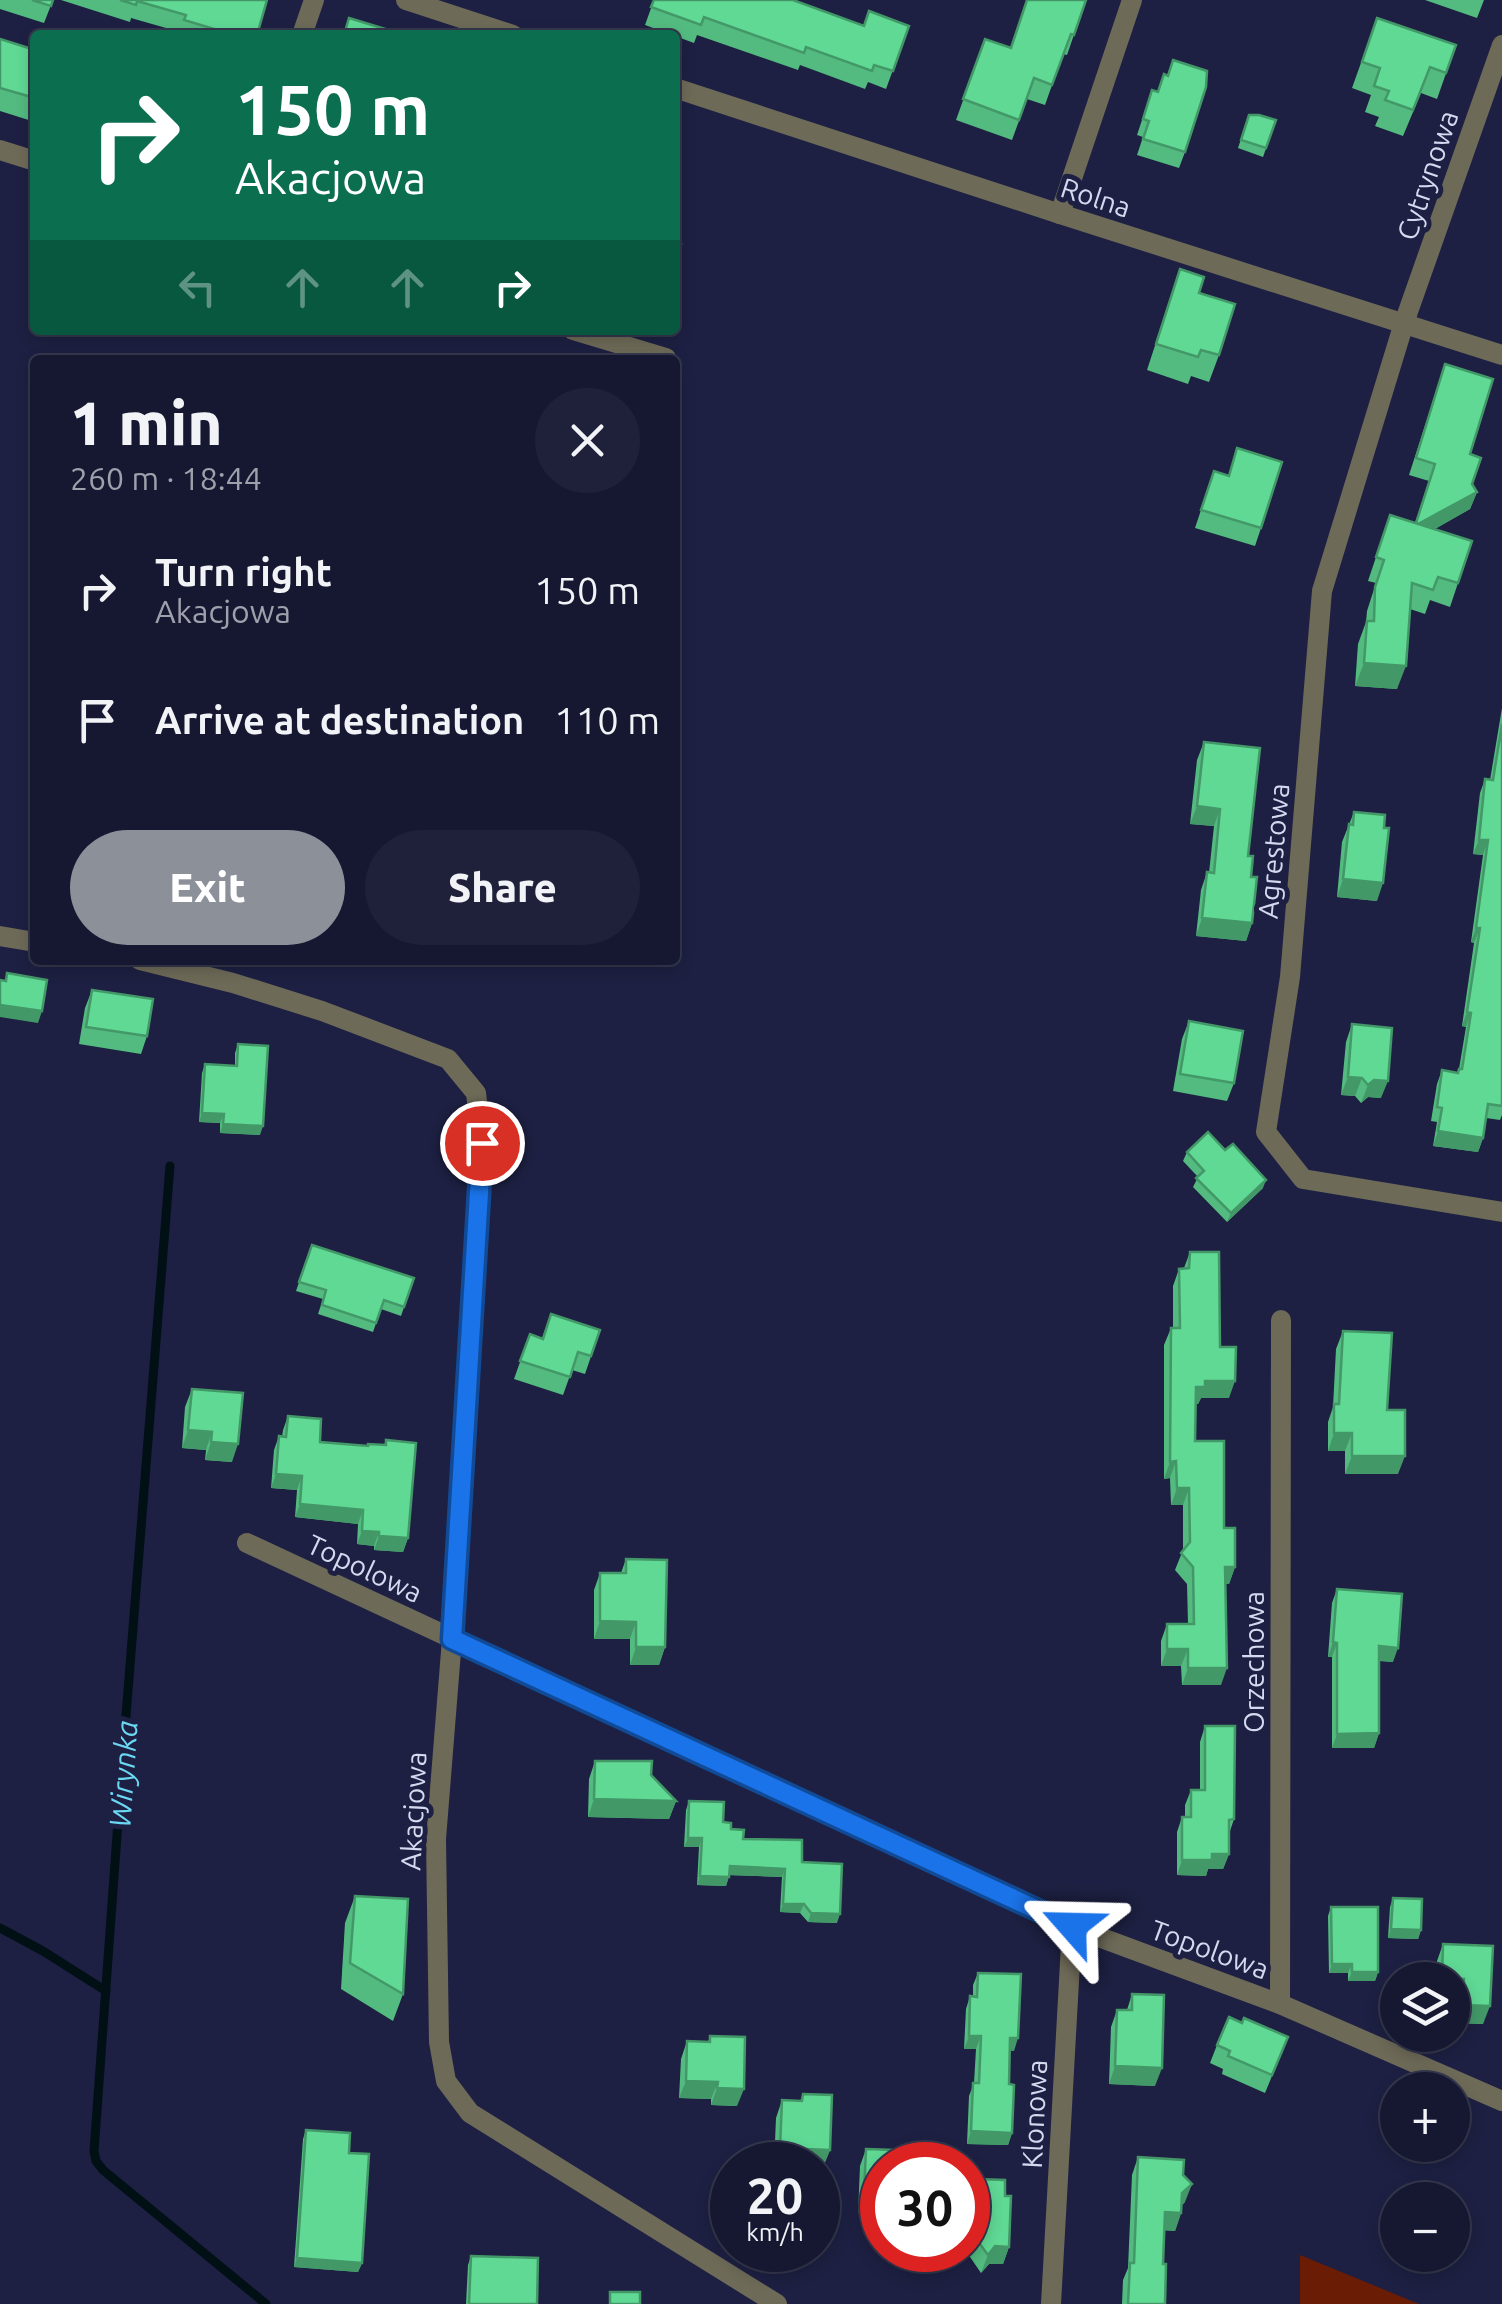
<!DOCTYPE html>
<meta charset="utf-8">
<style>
:root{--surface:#161832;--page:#1f213a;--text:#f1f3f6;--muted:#9ea0ac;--line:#35374d;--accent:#8c9099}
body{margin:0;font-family:Ubuntu,sans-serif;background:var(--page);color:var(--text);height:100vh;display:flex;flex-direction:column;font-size:38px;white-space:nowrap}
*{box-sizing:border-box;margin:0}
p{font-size:32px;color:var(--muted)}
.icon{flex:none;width:55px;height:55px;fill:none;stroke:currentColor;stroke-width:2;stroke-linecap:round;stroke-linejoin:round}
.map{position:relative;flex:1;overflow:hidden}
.side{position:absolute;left:30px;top:355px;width:650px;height:610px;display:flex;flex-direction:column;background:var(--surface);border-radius:10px;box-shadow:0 5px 15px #0003,0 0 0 2px var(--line)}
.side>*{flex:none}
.top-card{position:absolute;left:30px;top:30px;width:650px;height:305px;border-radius:10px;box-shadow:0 5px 15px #0003,0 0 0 2px var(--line);background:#0b6e4f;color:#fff;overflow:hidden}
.controls{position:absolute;left:1380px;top:1962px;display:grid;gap:20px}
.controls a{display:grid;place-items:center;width:90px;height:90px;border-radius:50%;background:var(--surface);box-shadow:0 5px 15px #0003,0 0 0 2px var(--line);font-size:50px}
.speed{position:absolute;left:710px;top:2142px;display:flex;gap:20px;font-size:50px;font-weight:700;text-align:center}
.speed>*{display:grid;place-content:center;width:130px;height:130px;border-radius:50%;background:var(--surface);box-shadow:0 5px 15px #0003,0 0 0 2px var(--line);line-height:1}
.speed small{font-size:25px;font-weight:400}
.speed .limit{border:15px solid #d22;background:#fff;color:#111}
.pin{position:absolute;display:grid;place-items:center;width:85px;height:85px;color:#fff;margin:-42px;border:5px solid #fff;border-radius:50%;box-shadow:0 2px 10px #0007}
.me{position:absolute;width:110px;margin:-55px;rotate:295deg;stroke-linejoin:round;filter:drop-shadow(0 0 8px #0008)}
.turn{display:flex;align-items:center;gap:35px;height:210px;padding:0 40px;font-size:45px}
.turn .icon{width:130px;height:130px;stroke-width:2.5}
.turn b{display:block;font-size:70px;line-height:85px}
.lanes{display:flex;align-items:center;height:95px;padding:0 40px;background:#0003;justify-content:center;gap:50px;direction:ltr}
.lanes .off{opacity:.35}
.round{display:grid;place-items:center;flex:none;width:105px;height:105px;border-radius:52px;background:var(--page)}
.overview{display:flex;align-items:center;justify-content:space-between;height:170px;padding:0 40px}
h1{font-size:60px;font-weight:800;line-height:75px}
.primary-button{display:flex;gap:20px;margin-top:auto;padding:20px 40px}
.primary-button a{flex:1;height:115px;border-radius:60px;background:var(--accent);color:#fff;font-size:40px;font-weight:800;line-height:115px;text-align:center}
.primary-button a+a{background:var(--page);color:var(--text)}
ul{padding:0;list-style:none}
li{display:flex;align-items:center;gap:30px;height:130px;padding:0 40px}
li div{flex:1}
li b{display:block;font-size:38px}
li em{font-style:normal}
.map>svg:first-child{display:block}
</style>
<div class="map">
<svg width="1502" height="2304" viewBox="0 0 1502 2304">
<rect width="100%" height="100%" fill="#1d2042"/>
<!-- green -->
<path fill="#6b1c04" d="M1300,2255L1419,2304H1300Z"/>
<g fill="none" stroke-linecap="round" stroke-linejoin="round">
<!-- stream -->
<g stroke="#001015" stroke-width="9">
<path d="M170,1166L123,1753L94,2151L96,2161L103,2170L266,2304"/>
<path d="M0,1928L43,1951L106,1991"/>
</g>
<!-- minor -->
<g stroke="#6e6a58" stroke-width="20">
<path d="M406,0L513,35"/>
<path d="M302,35L314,0"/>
<path d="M1502,45L1404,323L1322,591L1290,977L1266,1132L1303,1179L1502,1212"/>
<path d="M675,88L1060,214L1502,355"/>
<path d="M0,150L35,161"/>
<path d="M1060,214L1132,0"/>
<path d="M573,330L666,358"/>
<path d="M0,936L35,942"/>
<path d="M140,960L233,983L322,1011L448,1059L476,1093L482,1143L452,1639L436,1839L439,2042L446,2081L470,2113L777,2304"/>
<path d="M247,1543L1072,1927L1280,2004L1502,2101"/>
<path d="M1280,2004L1281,1320"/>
<path d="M1051,2304L1072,1927"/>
</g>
</g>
<!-- wall -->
<g fill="#53bb80">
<path d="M0,0H53L44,23L0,9Z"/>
<path d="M61,0H267L257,35H179L180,32L131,18L130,22Z"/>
<path d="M654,0L864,26H909L886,89L868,82L865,89L800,65L798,70L697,35L694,43L645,25Z"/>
<path d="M1086,0L1067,55L1063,54L1045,105L1027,99L1012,140L956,120L985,39L1011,48Z"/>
<path d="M1425,0H1484L1477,18Z"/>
<path d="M1377,18L1456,45L1437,99L1421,93L1403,136L1375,126L1379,117L1365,112L1371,95L1352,88Z"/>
<path d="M0,39L35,50V122L0,111Z"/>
<path d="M1173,60L1185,152L1179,168L1137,155L1143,137L1137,135L1152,90L1157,92L1164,74L1167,75Z"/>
<path d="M1249,115L1276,120L1263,157L1238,148Z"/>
<path d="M1180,269L1199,293L1219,355L1209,382L1191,376L1188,384L1147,370Z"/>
<path d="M1445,364L1470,454L1472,484L1477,492L1470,509L1435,529L1458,583L1450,607L1430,600L1425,614L1410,609L1397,689L1355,686L1358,644L1366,622L1367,611L1376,583L1368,581L1390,515L1415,523L1429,481L1409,475Z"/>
<path d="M1214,471L1228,475L1261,528L1255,546L1195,528Z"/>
<path d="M1502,708V1115L1500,1120L1486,1118L1483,1138L1478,1152L1433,1146L1437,1122L1431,1121L1437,1084L1442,1070L1457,1073L1459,1069L1466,1027L1462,1026L1474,943L1471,942L1483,855L1473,854L1480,793L1485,779L1490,780Z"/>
<path d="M1204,742L1248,856L1251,877L1252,923L1246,941L1196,936L1201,890L1207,872L1209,873L1214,826L1190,824L1197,760Z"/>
<path d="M1354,812L1377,901L1337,897L1342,842Z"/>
<path d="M92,990L147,1036L141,1054L79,1044L85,1008Z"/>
<path d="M1189,1021L1234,1083L1227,1101L1173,1091L1182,1039Z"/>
<path d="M1352,1024L1381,1098L1368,1097L1361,1103L1355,1096L1341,1095L1346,1042Z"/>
<path d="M238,1044L260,1135L220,1133V1123L199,1122L202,1073L205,1064L235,1066V1053Z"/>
<path d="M1187,1152L1263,1188L1227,1222L1193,1187L1198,1177L1183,1161Z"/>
<path d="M312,1245L414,1278L401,1316L381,1309L373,1332L318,1314L323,1299L296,1291Z"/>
<path d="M1190,1252L1220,1347L1229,1398H1201L1198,1404H1196L1195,1441L1224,1528L1235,1567L1229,1584H1225L1221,1685H1182L1181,1666H1161V1641L1167,1624H1188L1187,1584L1175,1570L1183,1550V1505H1171L1170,1478L1164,1479V1345L1171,1328H1173V1286L1179,1269L1184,1268Z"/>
<path d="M551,1314L600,1330L585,1374L572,1370L563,1395L514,1379L530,1334L542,1338Z"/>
<path d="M1343,1331L1387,1410L1398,1474H1345V1451H1328V1422L1333,1407L1336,1349Z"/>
<path d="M192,1389L232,1462L205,1460L206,1450L182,1448L185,1407Z"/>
<path d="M288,1416L320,1442L367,1446L384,1445L386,1440L408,1538L403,1552L374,1550V1546L357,1544L358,1524L295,1517L297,1490L271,1488L274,1450L279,1436L282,1437L283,1430Z"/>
<path d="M626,1559L665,1647L659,1665H630V1639H594V1590L600,1573H621Z"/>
<path d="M1337,1589L1393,1662L1379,1661V1733L1374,1748H1332V1657H1328L1332,1603Z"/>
<path d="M1205,1726L1234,1819L1229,1834V1854L1223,1869H1208L1206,1876L1177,1875V1832L1182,1817H1185V1805L1191,1790H1200V1742Z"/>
<path d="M595,1761L651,1775L676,1801L669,1819L588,1817L589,1779Z"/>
<path d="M689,1801L723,1822L743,1839L802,1862L837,1923L808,1922L800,1913L780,1912L782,1877L729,1875L726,1886L697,1885L699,1847H684L686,1810Z"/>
<path d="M355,1896L403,1994L393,2021L341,1989L345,1923Z"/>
<path d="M1393,1898L1421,1930L1418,1939L1388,1938L1390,1907Z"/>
<path d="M1331,1907L1378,1972L1375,1981H1348V1973H1329L1328,1916Z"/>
<path d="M1443,1944L1493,1946L1483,2024L1456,2023L1457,1997L1452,1980H1436L1437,1961Z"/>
<path d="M978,1973L1014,2051L1010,2050L1009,2084L1012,2133L1008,2145L967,2144L969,2096L974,2083L976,2049H964L966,2009L970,1996H973V1985Z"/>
<path d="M1132,1994L1155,2086L1109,2084L1111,2027L1117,2010H1127Z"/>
<path d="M710,2036L737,2106L711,2105V2099L679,2098L681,2059L687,2041L708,2042Z"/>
<path d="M1288,2037L1265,2093L1222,2074L1223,2069L1210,2063L1217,2045Z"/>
<path d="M803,2094L830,2150L823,2167L818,2165H774L776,2118L782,2100L800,2101Z"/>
<path d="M306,2130L349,2153L362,2263L358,2272L294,2267L303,2139Z"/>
<path d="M866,2149L882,2165V2214L858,2213L860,2166Z"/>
<path d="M1138,2157L1183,2175L1185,2202L1182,2205L1181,2213L1175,2231L1164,2230L1163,2264L1165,2304H1122L1123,2280L1128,2268L1132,2175Z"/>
<path d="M976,2179L1005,2196L1009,2247L1003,2264H989L981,2273L968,2254H961V2250H968V2198L969,2194H971Z"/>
<path d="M471,2256L537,2304H466L468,2265Z"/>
</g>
<!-- shaded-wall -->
<g fill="#439868">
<path d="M1477,492L1470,509L1409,543L1415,526Z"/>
<path d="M1364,663L1406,666L1397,689L1355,686Z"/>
<path d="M1197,806L1220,809L1214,826L1190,824Z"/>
<path d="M1479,840H1488L1483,855L1473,854Z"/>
<path d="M1343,879L1383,883L1377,901L1337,897Z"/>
<path d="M1202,918L1252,923L1246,941L1196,936Z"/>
<path d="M1476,928H1480L1474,943L1471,942Z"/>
<path d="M0,1005L42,1011L38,1023L0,1017Z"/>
<path d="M1467,1012L1471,1013L1466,1027L1462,1026Z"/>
<path d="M1348,1077L1362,1078L1355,1096L1341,1095Z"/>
<path d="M1374,1080L1388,1081L1381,1098L1368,1097L1361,1103L1368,1085Z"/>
<path d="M202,1113L224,1114L220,1123L199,1122Z"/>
<path d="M223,1124L263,1126L260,1135L220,1133Z"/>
<path d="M1438,1131L1483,1138L1478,1152L1433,1146Z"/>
<path d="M1266,1180L1263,1188L1227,1222L1231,1213Z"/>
<path d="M1205,1381H1235L1229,1398H1201L1198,1404H1190L1196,1387Z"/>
<path d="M188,1430L212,1432L206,1450L182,1448Z"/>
<path d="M1334,1433H1352L1345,1451H1328Z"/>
<path d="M211,1442L238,1444L232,1462L205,1460Z"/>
<path d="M1352,1456H1405L1398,1474H1345Z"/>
<path d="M1176,1461L1170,1478L1164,1479L1170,1462Z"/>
<path d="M276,1474L302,1476L297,1490L271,1488Z"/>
<path d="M1177,1488H1189L1183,1505H1171Z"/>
<path d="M300,1504L363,1510L358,1524L295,1517Z"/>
<path d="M362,1531L379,1532L374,1546L357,1544Z"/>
<path d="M379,1536L408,1538L403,1552L374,1550Z"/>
<path d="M1225,1567H1235L1229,1584H1219Z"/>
<path d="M600,1621L636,1622L630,1639H594Z"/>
<path d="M1333,1642L1337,1643L1332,1657H1328Z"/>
<path d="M1379,1646L1398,1648L1393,1662L1373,1660Z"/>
<path d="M636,1647H665L659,1665H630Z"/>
<path d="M1167,1649H1188L1181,1666H1161Z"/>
<path d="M1188,1668H1227L1221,1685H1182Z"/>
<path d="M1379,1733L1374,1748H1332L1337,1734Z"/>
<path d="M594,1799L676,1801L669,1819L588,1817Z"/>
<path d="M688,1838H702L699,1847H684Z"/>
<path d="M1212,1854H1229L1223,1869H1208L1206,1876L1177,1875L1182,1860Z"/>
<path d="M730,1866L785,1869L782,1877L726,1875Z"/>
<path d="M700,1876L729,1877L726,1886L697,1885Z"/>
<path d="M783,1904H804L800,1913L780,1912Z"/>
<path d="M811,1913L840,1914L837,1923L808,1922Z"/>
<path d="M1391,1929L1421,1930L1418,1939L1388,1938Z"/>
<path d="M1332,1964H1352L1348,1973H1329Z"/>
<path d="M1352,1972H1378L1375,1981H1348Z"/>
<path d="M1442,1978L1464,1979L1457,1997H1452V1980H1441Z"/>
<path d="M1463,2005L1490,2006L1483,2024L1456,2023Z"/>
<path d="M969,2036H981L976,2049H964Z"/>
<path d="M1010,2038H1018L1014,2051L1005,2050Z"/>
<path d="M1115,2066L1162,2068L1155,2086L1109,2084Z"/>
<path d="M686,2081L718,2082L711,2099L679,2098Z"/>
<path d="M717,2088L744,2089L737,2106L711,2105Z"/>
<path d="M971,2131L1012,2133L1008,2145L967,2144Z"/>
<path d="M780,2148L830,2150L823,2167H818V2165H774Z"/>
<path d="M1192,2184L1185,2202L1176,2211L1182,2193Z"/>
<path d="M864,2195L882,2196V2214L858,2213Z"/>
<path d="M1165,2212L1181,2213L1175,2231L1158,2230Z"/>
<path d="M968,2236H974L968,2254H961L962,2250H968Z"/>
<path d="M995,2246L1009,2247L1003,2264H989L981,2273L988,2255Z"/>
<path d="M297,2258L362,2263L358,2272L294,2267Z"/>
</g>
<!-- building -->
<g fill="#60d995" stroke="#439868" stroke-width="2.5">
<path d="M32,0H53L51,6Z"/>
<path d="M120,0H267L257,35H234L184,20L186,15L137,1L136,5Z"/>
<path d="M654,0H793L864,26L869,11L909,26L893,71L874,65L872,71L806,47L804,53L704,17L701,25L651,7Z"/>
<path d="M1027,0H1086L1074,35L1071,34L1052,85L1034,78L1019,120L963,99L985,39L1011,48Z"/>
<path d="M349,18L405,35H344Z"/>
<path d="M1377,18L1456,45L1446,73L1430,67L1413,110L1385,100L1389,91L1374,86L1380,68L1362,62Z"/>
<path d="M0,39L35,50V98L0,88Z"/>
<path d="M1173,60L1207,71L1206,87L1185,152L1143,139L1149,121L1143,119L1152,90L1158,92L1164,74L1168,76Z"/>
<path d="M1249,115H1259L1276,120L1266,148L1241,140Z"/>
<path d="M675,242L681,244L675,263Z"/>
<path d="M1180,269L1204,277L1199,293L1235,304L1219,355L1201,350L1198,357L1156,344Z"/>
<path d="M1445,364L1493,379L1470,454L1481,458L1472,484L1477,492L1418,524L1416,523L1435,464L1416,458Z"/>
<path d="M1237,448L1282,462L1261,528L1201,510L1214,471L1229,476Z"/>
<path d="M1390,515L1472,541L1458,583L1438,577L1433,590L1412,583L1406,666L1364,663L1367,621H1374L1375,587L1384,560L1376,557Z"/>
<path d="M1502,724V1106L1488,1104L1483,1138L1438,1131L1442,1108L1437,1107L1442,1070L1458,1073L1459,1069H1462L1471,1013L1467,1012L1480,928H1476L1488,840H1479L1485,779L1493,780Z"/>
<path d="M1204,742L1260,748L1248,856H1253L1251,877H1257L1252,923L1202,918L1207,872L1214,873L1220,809L1197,806Z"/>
<path d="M1354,812L1385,815L1384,828H1389L1383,883L1343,879L1349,824L1353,825Z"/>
<path d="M7,973L47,980L42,1011L0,1005V980L6,981Z"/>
<path d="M92,990L153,999L147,1036L86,1027Z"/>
<path d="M1189,1021L1243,1031L1234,1083L1180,1074Z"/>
<path d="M1352,1024L1392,1028L1388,1081L1374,1080L1368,1085L1362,1078L1348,1077Z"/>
<path d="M238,1044L268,1046L263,1126L223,1124L224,1114L202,1113L205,1064L237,1066Z"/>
<path d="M1208,1132L1225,1150L1233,1144L1266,1180L1231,1213L1196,1178L1204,1171L1187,1152Z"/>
<path d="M312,1245L414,1278L404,1307L384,1300L376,1323L322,1305L326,1290L299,1282Z"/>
<path d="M1190,1252H1219L1220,1347H1236L1235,1381H1205V1387H1196L1195,1441H1224V1528H1235V1567H1225L1227,1668H1188V1649H1167V1624H1194L1193,1567L1181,1553L1190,1542L1189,1488H1177L1176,1461L1170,1462L1171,1328H1180L1179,1269L1189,1268Z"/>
<path d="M551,1314L600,1330L591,1356L578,1352L570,1377L520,1361L530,1334L543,1339Z"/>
<path d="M1343,1331L1392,1333L1387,1410H1405V1456H1352V1433H1334V1404H1339Z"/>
<path d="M192,1389L243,1393L238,1444L211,1442L212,1432L188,1430Z"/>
<path d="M288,1416L321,1419L320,1442L368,1446V1444L386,1445V1440L416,1443L408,1538L379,1536V1532L362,1531L363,1510L300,1504L302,1476L276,1474L279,1436L286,1437Z"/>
<path d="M626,1559L667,1560L665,1647H636V1622L600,1621V1573H626Z"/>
<path d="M1337,1589L1402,1594L1398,1648L1379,1646V1733L1337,1734V1643L1333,1642Z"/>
<path d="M1205,1726H1235L1234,1819L1229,1820V1854H1212V1860H1182V1817H1191V1790H1205Z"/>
<path d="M595,1761H652L651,1775L676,1801L594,1799Z"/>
<path d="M689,1801L724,1802L723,1822L731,1823V1829L744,1830L743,1839L802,1840V1862L842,1864L840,1914L811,1913L804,1904H783L785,1869L730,1866L729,1877L700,1876L702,1838H688Z"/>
<path d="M355,1896L408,1899L403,1994L350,1963Z"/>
<path d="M1393,1898L1422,1899L1421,1930L1391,1929Z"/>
<path d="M1331,1907H1378V1972H1352V1964H1332Z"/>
<path d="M1443,1944L1493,1946L1490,2006L1463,2005L1464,1979L1442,1978Z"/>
<path d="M978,1973L1021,1974L1018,2038H1010L1009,2084L1014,2085L1012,2133L971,2131L973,2083H979L981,2036H969L970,1996L977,1997Z"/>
<path d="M1132,1994L1164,1995L1162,2068L1115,2066L1117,2010H1132Z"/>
<path d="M1229,2017L1242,2023L1244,2018L1288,2037L1272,2075L1228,2056L1230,2051L1217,2045Z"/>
<path d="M710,2036L745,2037L744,2089L717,2088L718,2082L686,2081L687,2041L710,2042Z"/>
<path d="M803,2094L832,2095L830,2150L780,2148L782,2100L802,2101Z"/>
<path d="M306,2130L350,2133L349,2153L369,2154L362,2263L297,2258Z"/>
<path d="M866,2149L924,2151L923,2165H882V2196L864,2195Z"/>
<path d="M1138,2157L1184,2160L1183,2175L1192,2184L1182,2193L1181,2213L1165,2212L1163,2264H1166L1165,2304H1128L1130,2263H1134Z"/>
<path d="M976,2179L1005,2180V2196H1011L1009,2247L995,2246L988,2255L974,2236H968L969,2194H975Z"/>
<path d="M471,2256L538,2258L537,2304H469Z"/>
<rect x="610" y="2292" width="30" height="12"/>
</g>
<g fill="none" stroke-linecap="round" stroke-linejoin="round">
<!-- route casing -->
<g stroke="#114b97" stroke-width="25">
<path id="route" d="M482,1143L452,1639L1072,1926"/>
</g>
<!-- route -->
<use href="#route" stroke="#1a73e8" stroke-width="18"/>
</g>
<g text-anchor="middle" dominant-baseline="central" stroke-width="10" stroke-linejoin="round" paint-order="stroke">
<!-- street labels -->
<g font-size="28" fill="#d4d9ef" stroke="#1d2042">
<text transform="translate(1427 175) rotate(-71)">Cytrynowa</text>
<text transform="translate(1096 197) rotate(18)">Rolna</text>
<text transform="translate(1273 851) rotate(-85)">Agrestowa</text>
<text transform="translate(365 1568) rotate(25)">Topolowa</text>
<text transform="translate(1253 1662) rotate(-90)">Orzechowa</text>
<text transform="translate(413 1811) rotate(-87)">Akacjowa</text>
<text transform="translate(1210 1949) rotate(20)">Topolowa</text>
<text transform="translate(1034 2114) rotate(-87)">Klonowa</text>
</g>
<!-- water labels -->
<g font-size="30" font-style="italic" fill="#6bd8f3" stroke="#1d2042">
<text transform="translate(123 1774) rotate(-86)">Wirynka</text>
</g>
</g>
</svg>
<div class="controls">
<a><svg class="icon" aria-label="layers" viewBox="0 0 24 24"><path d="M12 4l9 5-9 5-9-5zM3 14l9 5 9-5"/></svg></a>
<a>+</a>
<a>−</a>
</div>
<div class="speed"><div>20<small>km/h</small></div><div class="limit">30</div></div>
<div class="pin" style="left:482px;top:1143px;background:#d93025"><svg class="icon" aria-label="arrive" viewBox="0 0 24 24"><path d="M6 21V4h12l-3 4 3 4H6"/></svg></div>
<svg class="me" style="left:1072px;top:1926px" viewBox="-20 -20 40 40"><path d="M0-17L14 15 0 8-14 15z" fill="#1a73e8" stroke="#fff" stroke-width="4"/></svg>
<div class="top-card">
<div class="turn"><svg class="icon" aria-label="right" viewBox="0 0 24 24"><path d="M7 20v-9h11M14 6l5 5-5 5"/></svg><div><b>150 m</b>Akacjowa</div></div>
<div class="lanes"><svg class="icon off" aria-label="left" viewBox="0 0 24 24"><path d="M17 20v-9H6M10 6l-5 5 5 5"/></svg><svg class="icon off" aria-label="ahead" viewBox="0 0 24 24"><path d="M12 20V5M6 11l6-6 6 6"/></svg><svg class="icon off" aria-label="ahead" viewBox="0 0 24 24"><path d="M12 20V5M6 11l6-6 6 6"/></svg><svg class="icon" aria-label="right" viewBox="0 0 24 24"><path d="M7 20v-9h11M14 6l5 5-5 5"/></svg></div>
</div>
<section class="side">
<div class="overview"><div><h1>1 min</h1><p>260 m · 18:44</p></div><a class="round"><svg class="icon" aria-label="close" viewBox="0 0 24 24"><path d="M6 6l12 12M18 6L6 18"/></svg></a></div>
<ul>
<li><svg class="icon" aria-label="right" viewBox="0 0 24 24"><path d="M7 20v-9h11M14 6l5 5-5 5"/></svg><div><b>Turn right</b><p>Akacjowa</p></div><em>150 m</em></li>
<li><svg class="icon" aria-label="arrive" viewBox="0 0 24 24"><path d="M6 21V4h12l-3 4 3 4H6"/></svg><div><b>Arrive at destination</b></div><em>110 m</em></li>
</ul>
<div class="primary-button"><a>Exit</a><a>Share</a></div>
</section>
</div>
